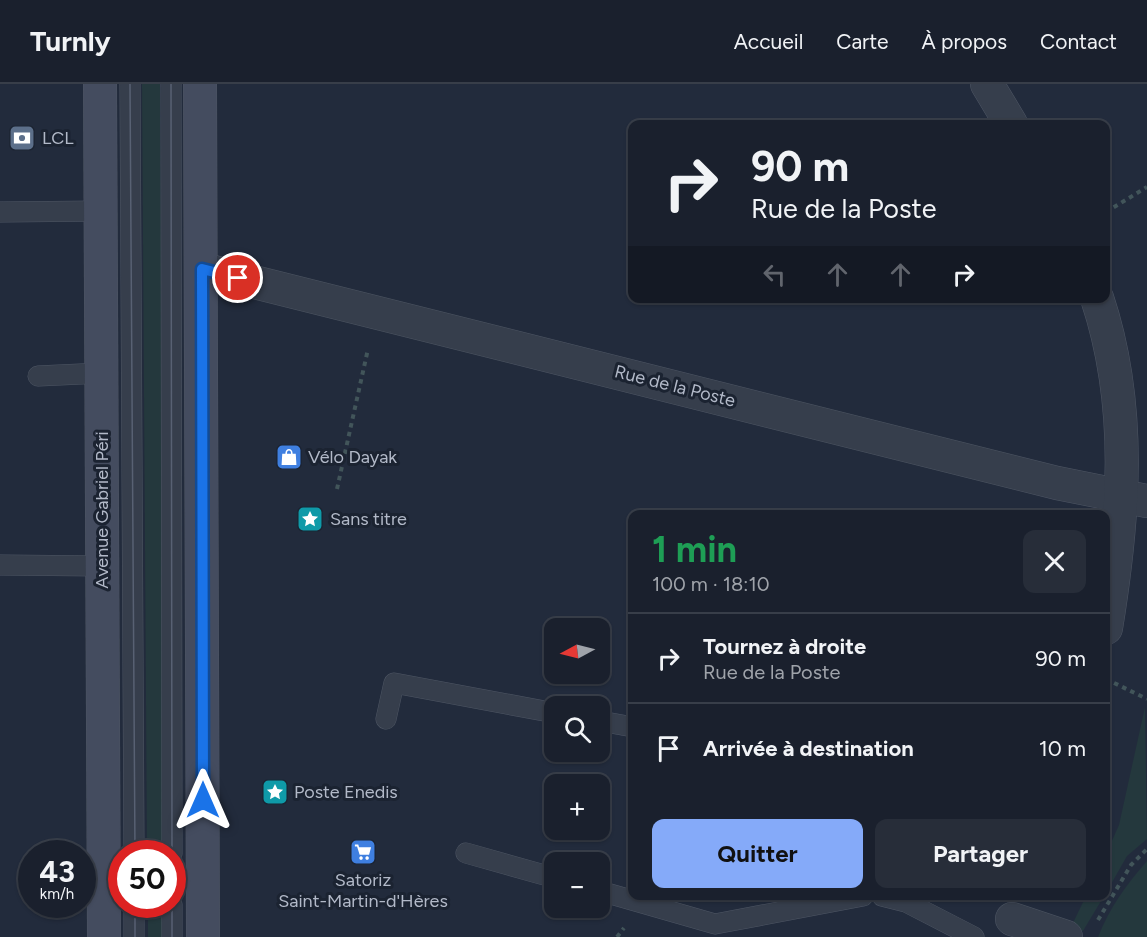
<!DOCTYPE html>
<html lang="fr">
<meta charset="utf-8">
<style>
:root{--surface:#1a202d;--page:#272d39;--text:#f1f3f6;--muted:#9fa3aa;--line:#383e49;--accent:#85aaf9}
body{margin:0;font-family:Figtree,sans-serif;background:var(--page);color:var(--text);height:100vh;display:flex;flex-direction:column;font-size:22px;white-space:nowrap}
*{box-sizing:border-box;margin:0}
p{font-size:20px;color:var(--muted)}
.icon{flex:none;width:33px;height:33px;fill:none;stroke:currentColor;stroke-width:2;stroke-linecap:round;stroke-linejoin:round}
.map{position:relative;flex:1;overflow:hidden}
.drawer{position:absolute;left:628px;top:426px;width:482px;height:390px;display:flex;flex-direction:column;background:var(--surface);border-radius:12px;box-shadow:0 2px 4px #0004,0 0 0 2px var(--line)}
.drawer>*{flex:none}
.guide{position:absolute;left:628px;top:36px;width:482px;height:183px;border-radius:12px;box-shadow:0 2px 4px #0004,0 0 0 2px var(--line);background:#1a202d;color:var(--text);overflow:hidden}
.needle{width:39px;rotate:263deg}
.fabs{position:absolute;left:544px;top:534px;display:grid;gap:12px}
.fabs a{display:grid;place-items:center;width:66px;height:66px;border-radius:12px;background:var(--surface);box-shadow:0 2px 4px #0004,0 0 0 2px var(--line);font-size:30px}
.speed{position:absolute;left:18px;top:756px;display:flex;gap:12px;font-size:30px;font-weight:700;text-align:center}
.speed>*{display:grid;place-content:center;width:78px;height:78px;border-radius:50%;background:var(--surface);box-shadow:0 2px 4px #0004,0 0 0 2px var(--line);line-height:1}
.speed small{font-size:15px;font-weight:400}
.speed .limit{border:9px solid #d22;background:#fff;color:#111}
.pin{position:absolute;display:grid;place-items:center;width:51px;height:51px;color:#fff;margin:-26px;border:3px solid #fff;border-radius:50%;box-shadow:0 2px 6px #0007}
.me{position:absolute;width:66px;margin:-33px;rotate:0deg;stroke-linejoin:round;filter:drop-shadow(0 0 4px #0008)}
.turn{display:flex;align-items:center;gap:21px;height:126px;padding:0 24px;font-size:27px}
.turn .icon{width:78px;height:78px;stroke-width:2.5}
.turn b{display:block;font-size:42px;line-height:51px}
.lanes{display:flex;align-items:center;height:57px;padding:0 24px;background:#0003;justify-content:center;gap:30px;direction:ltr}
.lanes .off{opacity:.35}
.round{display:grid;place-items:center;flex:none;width:63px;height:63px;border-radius:12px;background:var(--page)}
.overview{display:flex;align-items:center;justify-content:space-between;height:102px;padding:0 24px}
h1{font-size:36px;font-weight:700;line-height:45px;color:#1e9e55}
.action{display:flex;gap:12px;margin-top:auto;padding:12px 24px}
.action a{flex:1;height:69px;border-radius:12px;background:var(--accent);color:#111;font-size:24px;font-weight:700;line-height:69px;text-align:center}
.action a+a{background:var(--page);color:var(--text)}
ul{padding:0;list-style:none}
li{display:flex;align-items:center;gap:18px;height:90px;padding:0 24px;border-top:2px solid var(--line)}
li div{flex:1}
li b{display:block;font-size:22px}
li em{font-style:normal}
header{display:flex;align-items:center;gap:36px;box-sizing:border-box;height:84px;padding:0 30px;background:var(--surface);border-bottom:2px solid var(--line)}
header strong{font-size:28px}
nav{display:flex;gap:33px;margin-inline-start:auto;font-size:21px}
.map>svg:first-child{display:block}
</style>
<header>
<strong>Turnly</strong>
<nav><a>Accueil</a><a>Carte</a><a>À propos</a><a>Contact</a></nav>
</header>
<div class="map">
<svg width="1147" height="853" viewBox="0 0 1147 853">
<rect width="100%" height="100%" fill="#222b3c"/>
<!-- green -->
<g fill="#24383d">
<path d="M142,0H160L165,770L147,769Z"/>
<path d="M1145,623L1147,755L1127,772L1106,809V770L1119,741Z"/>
<path d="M1147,777V853H1098C1110,823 1126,801 1147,777Z"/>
<path d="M1086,812H1104L1083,847L1071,843Z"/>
<rect x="148" y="821" width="17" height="32"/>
</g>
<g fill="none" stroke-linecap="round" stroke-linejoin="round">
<!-- lane casing -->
<g stroke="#4e5664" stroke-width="21">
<g id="lane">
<path d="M130,0L134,770"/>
<path d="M171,0L172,770"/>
<path d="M0,128L101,127"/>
<path d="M38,292L102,289"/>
<path d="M0,481L102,482"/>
<path d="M386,635L394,599L555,629"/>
<path d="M600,637L633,643"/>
<path d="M466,769L555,794"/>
<path d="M600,807L715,840L863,812"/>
<path d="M882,812L906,818L974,853"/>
<path d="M134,820V853"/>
<path d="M172,820V853"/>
</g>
</g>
<!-- street casing -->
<g stroke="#4e5664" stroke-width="34">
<g id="street">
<path d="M987,0L1011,40"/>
<path d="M202,185L1057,399L1147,417"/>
<path d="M1097,214C1133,322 1124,434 1106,544"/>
<path d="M1012,835L1066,853"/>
</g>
</g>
<!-- secondary casing -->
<g stroke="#4e5664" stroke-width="34">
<g id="secondary">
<path d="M100,0L104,853"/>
<path d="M200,0L203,853"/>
</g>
</g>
<!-- path -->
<g stroke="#42555a" stroke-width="4" stroke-dasharray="4.5 4.5" stroke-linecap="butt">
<path d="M1106,128L1147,103"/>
<path d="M337,405L368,265"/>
<path d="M1106,595L1147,615"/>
<path d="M1098,836L1131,781L1147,765"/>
<path d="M617,853L624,844"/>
</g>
<!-- lane -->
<use href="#lane" stroke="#363e4c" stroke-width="20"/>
<!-- street -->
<use href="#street" stroke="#363e4c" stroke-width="33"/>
<!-- secondary -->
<use href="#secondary" stroke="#444c5f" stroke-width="33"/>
<!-- tram -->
<g stroke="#586173" stroke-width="1.5">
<path d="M130,0L135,770"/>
<path d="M171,0L172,770"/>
<path d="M172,820V853"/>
<path d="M135,853V820"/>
</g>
</g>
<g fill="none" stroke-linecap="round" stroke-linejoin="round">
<!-- route casing -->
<g stroke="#114b97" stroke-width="15">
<path id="route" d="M203,716L202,185L238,194"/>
</g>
<!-- route -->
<use href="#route" stroke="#1a73e8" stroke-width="10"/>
</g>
<!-- icons -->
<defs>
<g id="bank-square" transform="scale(1.35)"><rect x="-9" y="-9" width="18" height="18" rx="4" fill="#5c6f8a" stroke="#1b2331"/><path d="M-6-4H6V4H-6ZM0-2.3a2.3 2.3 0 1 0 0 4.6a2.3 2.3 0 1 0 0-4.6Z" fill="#fff"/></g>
<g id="shop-square" transform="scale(1.35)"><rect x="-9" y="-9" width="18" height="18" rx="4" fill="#3f7fe0" stroke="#1b2331"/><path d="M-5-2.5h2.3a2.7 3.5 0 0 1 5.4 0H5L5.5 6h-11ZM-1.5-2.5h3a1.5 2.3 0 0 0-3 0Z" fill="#fff"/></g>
<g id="sight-square" transform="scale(1.35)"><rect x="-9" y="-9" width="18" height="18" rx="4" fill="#0f9aa8" stroke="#1b2331"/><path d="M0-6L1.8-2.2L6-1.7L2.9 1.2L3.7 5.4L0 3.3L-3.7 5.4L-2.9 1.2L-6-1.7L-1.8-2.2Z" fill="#fff"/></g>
<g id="supermarket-square" transform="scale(1.35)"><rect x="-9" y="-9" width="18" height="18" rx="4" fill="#3f7fe0" stroke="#1b2331"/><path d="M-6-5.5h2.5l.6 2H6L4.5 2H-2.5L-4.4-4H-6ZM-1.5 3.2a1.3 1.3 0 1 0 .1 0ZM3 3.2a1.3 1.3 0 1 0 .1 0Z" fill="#fff"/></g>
</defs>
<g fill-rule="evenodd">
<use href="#bank-square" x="22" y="54"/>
<use href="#shop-square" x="289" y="373"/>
<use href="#sight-square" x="310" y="435"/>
<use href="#sight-square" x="275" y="708"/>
<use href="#supermarket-square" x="363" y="768"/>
</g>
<g text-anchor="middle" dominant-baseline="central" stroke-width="6" stroke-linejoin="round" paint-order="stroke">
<!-- poi labels -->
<g font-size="18" fill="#b2b9c8" stroke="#1b2331" text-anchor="start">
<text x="42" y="54">LCL</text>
<text x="308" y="373">Vélo Dayak</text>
<text x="330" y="435">Sans titre</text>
<text x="294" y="708">Poste Enedis</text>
<text x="363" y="796" text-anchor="middle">Satoriz<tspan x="363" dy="21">Saint-Martin-d'Hères</tspan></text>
</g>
<!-- street labels -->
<g font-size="18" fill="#b2b9c8" stroke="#1b2331">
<text transform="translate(675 302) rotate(14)">Rue de la Poste</text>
<text transform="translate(102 426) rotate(-90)">Avenue Gabriel Péri</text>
</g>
</g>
</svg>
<div class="fabs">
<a><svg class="needle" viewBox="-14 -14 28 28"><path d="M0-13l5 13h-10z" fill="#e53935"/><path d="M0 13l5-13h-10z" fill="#9fa3aa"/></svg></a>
<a><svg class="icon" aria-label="search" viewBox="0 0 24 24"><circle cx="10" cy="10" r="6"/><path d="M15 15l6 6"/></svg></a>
<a>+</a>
<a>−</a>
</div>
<div class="speed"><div>43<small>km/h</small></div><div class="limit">50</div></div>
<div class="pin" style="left:238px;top:194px;background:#d93025"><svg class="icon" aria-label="arrive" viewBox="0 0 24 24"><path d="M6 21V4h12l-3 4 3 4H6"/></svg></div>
<svg class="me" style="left:203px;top:716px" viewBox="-20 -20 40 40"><path d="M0-17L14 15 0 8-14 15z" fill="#1a73e8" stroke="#fff" stroke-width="4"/></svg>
<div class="guide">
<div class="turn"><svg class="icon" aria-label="right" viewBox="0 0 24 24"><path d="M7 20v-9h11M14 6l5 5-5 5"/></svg><div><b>90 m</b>Rue de la Poste</div></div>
<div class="lanes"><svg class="icon off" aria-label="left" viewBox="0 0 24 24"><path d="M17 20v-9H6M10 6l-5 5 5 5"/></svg><svg class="icon off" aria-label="ahead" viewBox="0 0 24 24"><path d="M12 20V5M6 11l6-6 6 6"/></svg><svg class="icon off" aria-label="ahead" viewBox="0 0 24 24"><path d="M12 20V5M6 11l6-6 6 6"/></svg><svg class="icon" aria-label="right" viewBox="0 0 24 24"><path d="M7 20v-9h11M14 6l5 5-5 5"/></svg></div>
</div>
<section class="drawer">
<div class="overview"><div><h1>1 min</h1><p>100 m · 18:10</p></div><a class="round"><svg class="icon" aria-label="close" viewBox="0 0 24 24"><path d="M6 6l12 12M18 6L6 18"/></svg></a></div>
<ul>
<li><svg class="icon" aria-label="right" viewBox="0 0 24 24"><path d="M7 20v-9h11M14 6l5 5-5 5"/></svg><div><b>Tournez à droite</b><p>Rue de la Poste</p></div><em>90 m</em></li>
<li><svg class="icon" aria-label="arrive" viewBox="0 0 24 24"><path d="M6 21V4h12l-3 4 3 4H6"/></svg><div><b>Arrivée à destination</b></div><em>10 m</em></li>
</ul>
<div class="action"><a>Quitter</a><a>Partager</a></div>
</section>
</div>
